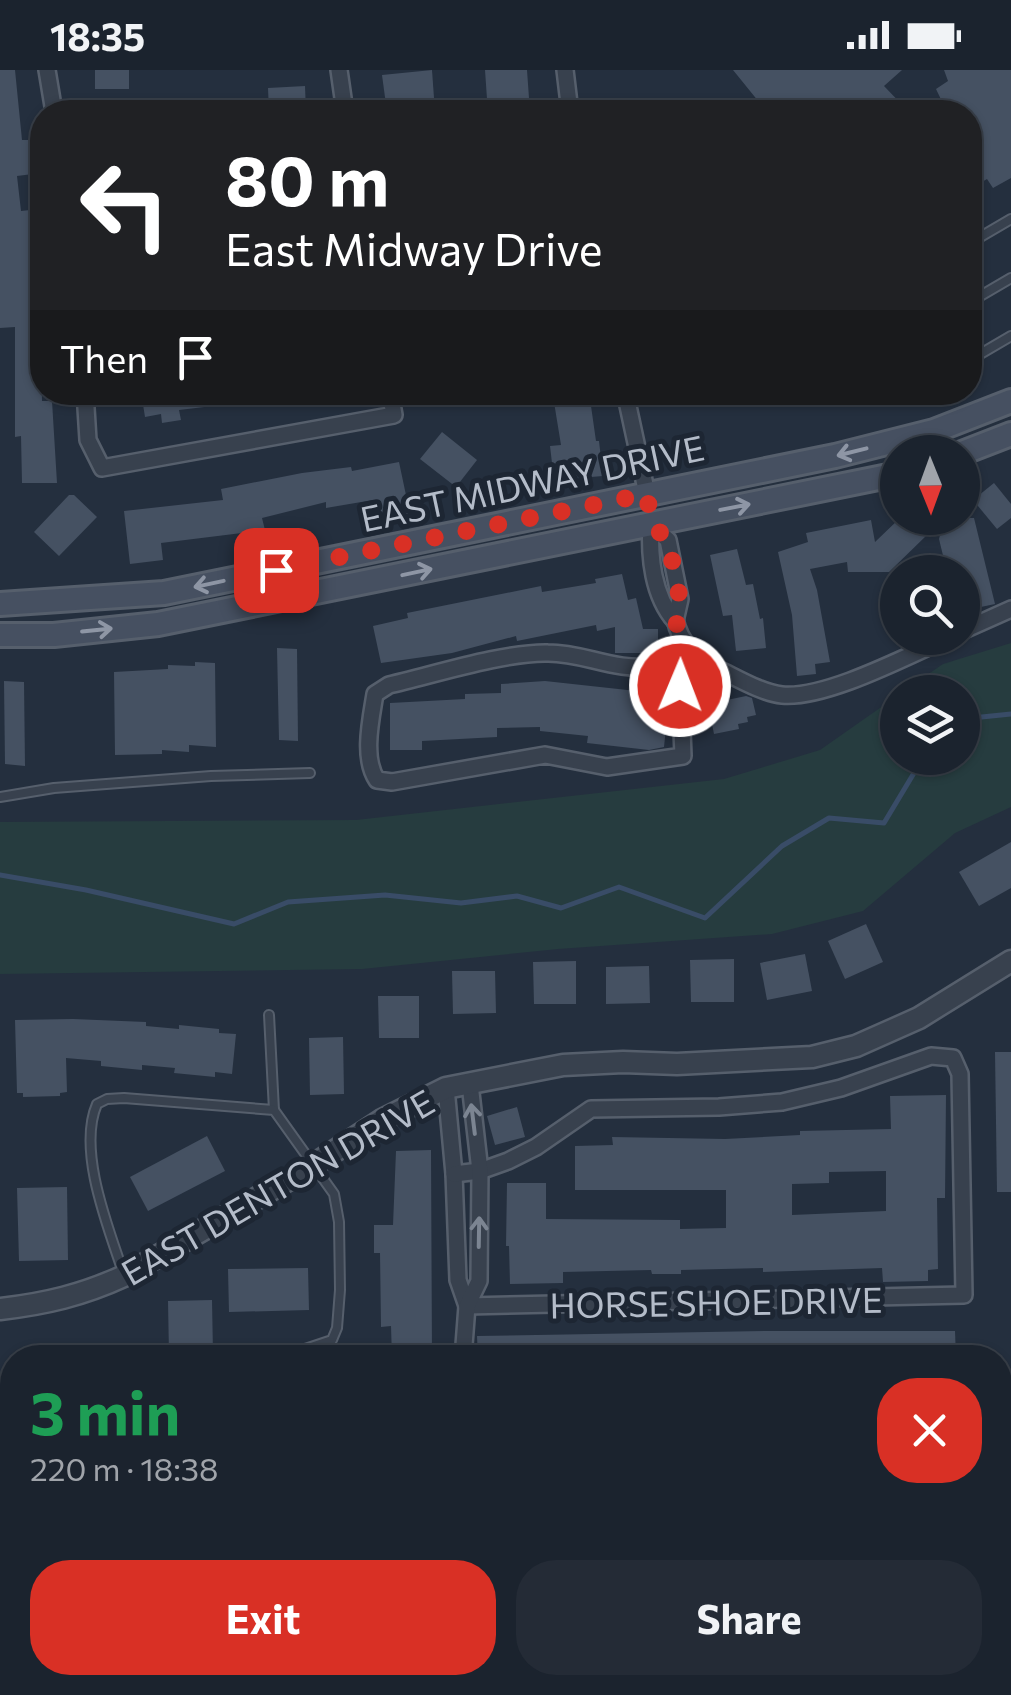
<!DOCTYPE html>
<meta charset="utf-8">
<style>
:root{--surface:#1b232e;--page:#242b36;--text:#f1f3f6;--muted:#a0a4aa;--line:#39404a;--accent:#d93025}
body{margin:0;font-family:Commissioner,sans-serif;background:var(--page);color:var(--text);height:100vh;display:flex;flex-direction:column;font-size:38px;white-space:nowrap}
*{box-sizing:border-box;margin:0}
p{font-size:32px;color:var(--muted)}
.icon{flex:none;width:55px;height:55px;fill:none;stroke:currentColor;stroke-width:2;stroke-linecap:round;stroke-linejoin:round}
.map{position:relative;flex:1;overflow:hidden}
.details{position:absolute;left:0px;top:1275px;width:1012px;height:350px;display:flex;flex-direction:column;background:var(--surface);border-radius:40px 40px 0 0;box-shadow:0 2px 8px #0004,0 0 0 2px var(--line)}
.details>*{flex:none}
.hud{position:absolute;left:30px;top:30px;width:952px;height:305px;border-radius:40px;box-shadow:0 2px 8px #0004,0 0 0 2px var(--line);background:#202124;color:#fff;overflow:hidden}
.needle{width:65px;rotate:179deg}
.controls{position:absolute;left:880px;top:365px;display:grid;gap:20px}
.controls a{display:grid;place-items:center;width:100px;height:100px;border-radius:50%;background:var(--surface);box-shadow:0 2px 8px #0004,0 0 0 2px var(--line);font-size:50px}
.pin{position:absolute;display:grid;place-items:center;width:85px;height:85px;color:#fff;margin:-42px;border-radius:20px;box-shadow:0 5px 15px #0006}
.me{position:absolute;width:110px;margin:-55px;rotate:1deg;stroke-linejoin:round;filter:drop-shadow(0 0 8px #0008)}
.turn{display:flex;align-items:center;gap:35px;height:210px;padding:0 30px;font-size:45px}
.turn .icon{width:130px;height:130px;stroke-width:2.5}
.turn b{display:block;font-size:70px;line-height:85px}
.then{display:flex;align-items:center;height:95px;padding:0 30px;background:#0003;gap:20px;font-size:38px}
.round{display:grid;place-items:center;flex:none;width:105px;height:105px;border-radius:40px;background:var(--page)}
.head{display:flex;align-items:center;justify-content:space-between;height:170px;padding:0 30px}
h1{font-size:60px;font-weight:700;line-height:75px;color:#1e9e55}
.action{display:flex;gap:20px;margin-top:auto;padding:20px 30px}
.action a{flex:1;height:115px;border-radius:40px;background:var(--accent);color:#fff;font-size:40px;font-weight:700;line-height:115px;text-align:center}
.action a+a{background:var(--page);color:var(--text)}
.status{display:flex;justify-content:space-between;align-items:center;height:70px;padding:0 50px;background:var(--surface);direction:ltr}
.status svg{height:28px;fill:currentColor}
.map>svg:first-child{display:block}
</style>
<div class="status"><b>18:35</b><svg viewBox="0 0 49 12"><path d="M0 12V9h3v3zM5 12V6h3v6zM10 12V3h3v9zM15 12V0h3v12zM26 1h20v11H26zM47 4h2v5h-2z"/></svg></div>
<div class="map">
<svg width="1011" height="1625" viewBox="0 0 1011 1625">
<rect width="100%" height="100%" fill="#242f3e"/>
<!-- green -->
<path fill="#263c3f" d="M1011,573V737L955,763L863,841L772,864L558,879L362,899L0,904V752L356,750L724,709L820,680L897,626L898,688H962V622H902L943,594Z"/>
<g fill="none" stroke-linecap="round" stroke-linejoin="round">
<!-- stream -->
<g stroke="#394c67" stroke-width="5">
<path d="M962,649L1011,644"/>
<path d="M0,805L86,820L234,854L288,832L385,825L461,833L517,826L561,838L619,817L705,848L782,776L829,748L884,753L923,688"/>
</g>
</g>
<!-- building -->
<g fill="#455162" fill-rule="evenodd">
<path d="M0,0H15L22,70H28L33,104L17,106L21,141L39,139L42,331H52L57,413H22L21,366L15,367V257L0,258Z"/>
<rect x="95" y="0" width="34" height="19"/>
<path d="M432,0L435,42H387L382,5Z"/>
<path d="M485,0H527L530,42H483L482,29H487Z"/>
<path d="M733,0H902L884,16L909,42H767Z"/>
<path d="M944,0H1011V108L993,118L987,109L970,119V42H947L936,19L948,11Z"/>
<path d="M305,16L306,42H269L268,18Z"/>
<path d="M141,322H246L247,332L179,340L181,350L162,353L161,344L145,347Z"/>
<path d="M578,322H589L596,371H599L603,406L554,410L550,376L561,375L553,326Z"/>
<path d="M442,362L477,390L456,417L420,389Z"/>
<path d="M399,392L410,444L378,451L373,430L326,438V432L262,448L265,460L161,473L163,490L130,494L124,441L223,430L221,419L302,403L351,397L352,401Z"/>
<path d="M994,413L1011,434V448L997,459L973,430Z"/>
<path d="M69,425H74L97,447L59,486L34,462Z"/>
<path d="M900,448H911L928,464L889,502H848L847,492L810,499L817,520L830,592L815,594L816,604L797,606L792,545L778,482L808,472L806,463L871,450L875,472Z"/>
<path d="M944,448H974L995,534L962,541V502H947L939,469Z"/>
<path d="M737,479L746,515L753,514L760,549L763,548L766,578L736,581L732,545L723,546L710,485Z"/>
<path d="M622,504L628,530L636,528L643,559H658V583H615V557L597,561L596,555L517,571L516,566L452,583L381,593L373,556L408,548L407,543L541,516L542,522L596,513L595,509Z"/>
<path d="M277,578L297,579L298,671L279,670Z"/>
<path d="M195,592L215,593L216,677L189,675V682L162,680V684L115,685L114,602L168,599V595L195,596Z"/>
<path d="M4,611L24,612L25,696L5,694Z"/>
<path d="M545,611L664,624L662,639H668L664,677L649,680L587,673L588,666L540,661V657L497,658V667L422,671V680H390V633L465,629V624L501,623V614Z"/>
<path d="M746,626L752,628L756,645L747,647L748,652L738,654L739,659L714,664L708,634Z"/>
<path d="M1011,772V818L979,836L959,802Z"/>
<path d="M866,854L883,892L845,909L828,871Z"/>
<path d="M805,884L812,921L767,930L760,893Z"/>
<path d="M734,889V932H691L690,890Z"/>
<path d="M576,891V934H534L533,892Z"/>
<path d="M649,896L650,933L606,934V897Z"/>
<path d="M452,901H495L496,943L453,944Z"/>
<path d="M378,926H419V968H379Z"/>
<path d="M73,949L146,952V956L179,959V955L219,959V963L236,964L232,1004L215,1002V1007L174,1003L175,998L142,995V1000L101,996V991L66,988L67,1022L60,1023V1026L23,1027V1023H17L15,950Z"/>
<path d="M343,967L344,1024L310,1025L309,968Z"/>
<path d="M995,982H1011V1122H997Z"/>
<path d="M946,1025L945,1128H937L938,1199L928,1200V1211L883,1212L882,1198L763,1202V1198L681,1200V1204H652L651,1200L563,1202V1213L510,1214L509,1176H506L507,1113H546V1149L680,1150V1159L726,1158V1120H575V1076L613,1075L612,1067L725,1069L800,1065V1061L891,1059L890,1026ZM886,1101V1141L792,1145V1114L829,1113V1102Z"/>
<path d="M517,1037L525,1067L495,1075L487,1046Z"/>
<path d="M207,1066L225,1101L148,1141L130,1107Z"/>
<path d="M431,1080L432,1288H392L391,1256L381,1257L380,1183H374V1155H393L396,1081Z"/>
<path d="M67,1117L68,1190L19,1191L17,1118Z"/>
<path d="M308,1198L309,1240L229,1242L228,1199Z"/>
<path d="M212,1230L213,1284L169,1285L168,1231Z"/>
<path d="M767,1261H955L956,1288H478L477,1266Z"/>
</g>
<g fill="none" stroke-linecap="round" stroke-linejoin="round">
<!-- service casing -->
<g stroke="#565f6c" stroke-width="12">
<g id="service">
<path d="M970,173L1011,149"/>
<path d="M970,232L1011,208"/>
<path d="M970,290L1011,266"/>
<path d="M0,727L54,718L211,706L310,703"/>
<path d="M269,945L274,1040"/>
<path d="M123,1202C108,1157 77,1080 97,1034L107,1029L124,1028L274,1040L334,1124L339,1152L340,1220L337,1258L332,1270L278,1288"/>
<path d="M0,1382H12"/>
<path d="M0,1601L12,1604"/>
<path d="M39,1620L269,1616"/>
</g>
</g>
<!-- minor casing -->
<g stroke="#565f6c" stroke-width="20">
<g id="minor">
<path d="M47,0L54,42"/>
<path d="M339,0L345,42"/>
<path d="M565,0L570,42"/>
<path d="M85,322L88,370L102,398L394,345L390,322"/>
<path d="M625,322L647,424"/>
<path d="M651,455L668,470L680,529L675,551"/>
<path d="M651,455C649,487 653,526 675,551"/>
<path d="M675,549C680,574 697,588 718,599C737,608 762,623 782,625C826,629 907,586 948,568"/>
<path d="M962,561L1011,539"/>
<path d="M679,582L683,686L607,697L545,685L392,712L377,710C362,688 371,649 375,624L389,615C433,605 504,582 548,583C587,583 612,602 656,596C668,594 678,583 683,572"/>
<path d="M446,1018L454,1104L458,1210L467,1236"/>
<path d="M454,1104L480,1101L508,1091L536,1077L591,1039L719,1037L782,1032L841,1018L931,986L953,988L960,1004L964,1225L467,1236"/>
<path d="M463,1288L467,1236L479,1211L480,1101L470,1014"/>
<path d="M467,1612L468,1625"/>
<path d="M620,1612V1625"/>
<path d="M814,1612V1623L831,1624L848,1612"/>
</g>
</g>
<!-- tertiary casing -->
<g stroke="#565f6c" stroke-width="25">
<path id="tertiary" d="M0,1239C45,1234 83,1225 124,1206L312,1096L382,1050L446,1018L563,995L623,992L677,994L812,987L856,976L919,948L1011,891"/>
</g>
<!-- secondary casing -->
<g stroke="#565f6c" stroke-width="28">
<g id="secondary">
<path d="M962,383L1011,364"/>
<path d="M0,534L164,523L835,386L934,361L1011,331"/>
<path d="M0,565H54L158,554L898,404"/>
</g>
</g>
<!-- service -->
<use href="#service" stroke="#38414e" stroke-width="8"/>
<!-- minor -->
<use href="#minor" stroke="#38414e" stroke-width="15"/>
<!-- tertiary -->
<use href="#tertiary" stroke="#38414e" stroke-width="20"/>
<!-- secondary -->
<use href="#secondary" stroke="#465061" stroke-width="22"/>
</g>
<!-- one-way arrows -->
<defs><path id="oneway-shaft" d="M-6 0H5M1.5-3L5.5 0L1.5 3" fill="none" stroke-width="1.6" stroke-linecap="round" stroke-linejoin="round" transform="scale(2.5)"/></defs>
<g stroke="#8e96a5">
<use href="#oneway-shaft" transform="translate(852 382) rotate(166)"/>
<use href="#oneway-shaft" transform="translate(735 437) rotate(-11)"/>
<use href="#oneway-shaft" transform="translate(417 502) rotate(-12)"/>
<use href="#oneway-shaft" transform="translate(209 514) rotate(168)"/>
<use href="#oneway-shaft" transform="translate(97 560) rotate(-6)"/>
</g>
<g stroke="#7c8592">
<use href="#oneway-shaft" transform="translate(473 1049) rotate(-97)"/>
<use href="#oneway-shaft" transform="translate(479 1162) rotate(-89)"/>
</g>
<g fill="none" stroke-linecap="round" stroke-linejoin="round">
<!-- route -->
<path stroke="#d93025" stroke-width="18" stroke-dasharray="0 32.4" d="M276,500L647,424L651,454L668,470L680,529L675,549L683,572L679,582L680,616"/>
</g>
<g text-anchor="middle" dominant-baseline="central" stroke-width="10" stroke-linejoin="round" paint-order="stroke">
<!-- street labels -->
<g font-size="35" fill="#b4bcc9" stroke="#1d2633">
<text transform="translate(532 412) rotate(-12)">EAST MIDWAY DRIVE</text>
<text transform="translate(277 1116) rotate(-30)">EAST DENTON DRIVE</text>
<text transform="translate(716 1231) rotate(-1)">HORSE SHOE DRIVE</text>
</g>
</g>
</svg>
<div class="controls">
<a><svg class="needle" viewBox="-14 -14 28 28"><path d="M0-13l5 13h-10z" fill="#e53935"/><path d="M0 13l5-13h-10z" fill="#a0a4aa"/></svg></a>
<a><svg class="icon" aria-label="search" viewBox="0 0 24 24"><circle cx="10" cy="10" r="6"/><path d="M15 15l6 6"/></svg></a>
<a><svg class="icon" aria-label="layers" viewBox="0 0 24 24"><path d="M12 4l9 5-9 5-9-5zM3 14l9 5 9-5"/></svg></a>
</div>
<div class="pin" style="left:276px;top:500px;background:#d93025"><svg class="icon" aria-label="arrive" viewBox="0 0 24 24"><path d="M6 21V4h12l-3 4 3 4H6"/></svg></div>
<svg class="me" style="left:680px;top:616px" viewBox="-20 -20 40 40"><circle r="17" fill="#d93025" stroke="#fff" stroke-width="3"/><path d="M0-11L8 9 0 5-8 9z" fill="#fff"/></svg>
<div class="hud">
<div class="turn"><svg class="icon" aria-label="left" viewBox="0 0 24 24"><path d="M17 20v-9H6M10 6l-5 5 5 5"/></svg><div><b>80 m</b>East Midway Drive</div></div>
<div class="then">Then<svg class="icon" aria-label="arrive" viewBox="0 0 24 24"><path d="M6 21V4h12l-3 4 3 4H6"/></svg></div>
</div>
<section class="details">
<div class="head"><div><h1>3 min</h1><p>220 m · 18:38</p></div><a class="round" style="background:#d93025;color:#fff"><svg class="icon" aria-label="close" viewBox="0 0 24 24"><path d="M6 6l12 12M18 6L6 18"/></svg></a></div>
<div class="action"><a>Exit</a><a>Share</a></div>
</section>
</div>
